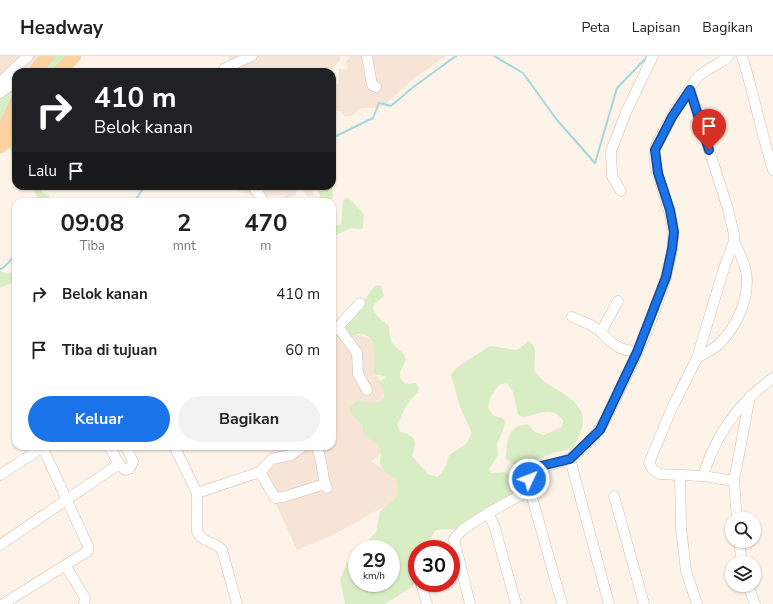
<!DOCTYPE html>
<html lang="id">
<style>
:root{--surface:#fff;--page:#f2f2f2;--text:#222;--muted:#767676;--line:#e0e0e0;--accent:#1a73e8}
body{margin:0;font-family:"Nunito Sans",sans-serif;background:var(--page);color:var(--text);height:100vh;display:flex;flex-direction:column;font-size:15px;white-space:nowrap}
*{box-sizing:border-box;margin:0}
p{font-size:13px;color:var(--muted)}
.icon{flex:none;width:22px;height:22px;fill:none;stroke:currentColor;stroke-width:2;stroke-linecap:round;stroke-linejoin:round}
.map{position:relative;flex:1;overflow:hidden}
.side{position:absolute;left:12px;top:142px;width:324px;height:252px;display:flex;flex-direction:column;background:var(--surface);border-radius:12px;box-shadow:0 1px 3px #0004}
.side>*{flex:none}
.hud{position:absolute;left:12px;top:12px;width:324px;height:122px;border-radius:12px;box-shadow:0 1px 3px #0004;background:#202124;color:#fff;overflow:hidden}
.controls{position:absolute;left:725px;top:456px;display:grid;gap:8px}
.controls a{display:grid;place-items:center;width:36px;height:36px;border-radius:50%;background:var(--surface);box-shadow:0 1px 3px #0004;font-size:20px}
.speed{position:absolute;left:348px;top:484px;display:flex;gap:8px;font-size:20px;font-weight:700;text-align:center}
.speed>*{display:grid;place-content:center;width:52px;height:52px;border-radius:50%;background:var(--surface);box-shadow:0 1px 3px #0004;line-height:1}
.speed small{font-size:10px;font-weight:400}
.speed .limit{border:6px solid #d22;background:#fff;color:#111}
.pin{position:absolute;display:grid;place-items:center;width:34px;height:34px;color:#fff;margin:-41px -17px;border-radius:50% 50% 50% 0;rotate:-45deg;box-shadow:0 0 4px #0007}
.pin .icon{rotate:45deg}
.me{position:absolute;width:44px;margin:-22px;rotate:47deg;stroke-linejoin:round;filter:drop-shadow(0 0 3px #0008)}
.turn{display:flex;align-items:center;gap:14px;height:84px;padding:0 16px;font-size:18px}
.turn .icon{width:52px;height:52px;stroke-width:2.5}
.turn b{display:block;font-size:28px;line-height:34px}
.then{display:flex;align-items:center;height:38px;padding:0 16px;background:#0003;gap:8px;font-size:15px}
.eta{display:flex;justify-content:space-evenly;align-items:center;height:68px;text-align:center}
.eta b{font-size:24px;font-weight:700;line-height:28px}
.action{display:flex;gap:8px;margin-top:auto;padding:8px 16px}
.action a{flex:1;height:46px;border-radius:24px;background:var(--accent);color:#fff;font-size:16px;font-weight:700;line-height:46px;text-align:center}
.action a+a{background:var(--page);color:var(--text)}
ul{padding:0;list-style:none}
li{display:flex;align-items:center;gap:12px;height:56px;padding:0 16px}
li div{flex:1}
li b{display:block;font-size:15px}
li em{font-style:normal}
header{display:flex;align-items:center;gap:24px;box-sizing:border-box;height:56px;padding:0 20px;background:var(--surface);border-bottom:1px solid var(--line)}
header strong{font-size:19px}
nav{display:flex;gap:22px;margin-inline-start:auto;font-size:14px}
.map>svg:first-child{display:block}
</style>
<header>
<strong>Headway</strong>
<nav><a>Peta</a><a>Lapisan</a><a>Bagikan</a></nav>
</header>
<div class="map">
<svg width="773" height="548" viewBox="0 0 773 548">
<rect width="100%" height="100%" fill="#fdf3e9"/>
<!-- residential -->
<g fill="#f6e5d6">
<path d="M0,0H48L28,16H16V25L0,37Z"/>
<path d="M228,0H341L339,5L329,16H227L233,11Z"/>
<path d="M350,0H446L414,22L384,49L375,52H362L356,55L354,59L345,61L341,55L334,56L332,45L335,43L332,29L339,28V13H348L346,5L350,2Z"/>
<path d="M237,130H314L313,140L307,141L302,132L297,131L296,140L287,142L285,139L267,140L260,146H242L254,140L248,137L239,135Z"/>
<path d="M356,278L370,283L375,292V314L385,335L381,345L359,358L362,370L381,391L382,397L371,405L400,424L399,442L335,478L297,494L266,426L271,393L273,390H332V281L343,282Z"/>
</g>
<!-- green -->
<g fill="#d9edc5">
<path d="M48,0H75L59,16H28Z"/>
<path d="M16,25V108L10,93L2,90L0,92V37Z"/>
<path d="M33,130H42V136L48,139L51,146H38Z"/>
<path d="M316,130H332L333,140L330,146H319L320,140Z"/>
<path d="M348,141L364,158L363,173L352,172L336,179L334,184L332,211V167L337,170L341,168L343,145Z"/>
<path d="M0,216L16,217V229L12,227L0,232Z"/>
<path d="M376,229L381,230L384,240C382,243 376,245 374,249C370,256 384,266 389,270C390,276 389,284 394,289C399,295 404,296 406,304C401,314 395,320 406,328L416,327L419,332C417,339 412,341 408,347C403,355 402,360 397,368L400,376C417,380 417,385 412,400L428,418L438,421L445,412L449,399L467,387L472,377L460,351L451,318L459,310L490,290L517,294L529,285C540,293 532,305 535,316C548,335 590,341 582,372C580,379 576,385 574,392L552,397L538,404L523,415L506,403C506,388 508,366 529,369L535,376L544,379L562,371L563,365C553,349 538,359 523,361L518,359L513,336L507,327L499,329L490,342L488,352L494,360L503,362L505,366L503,375L497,387L498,399L489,413L490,417L505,416L517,423L520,432L515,439L459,473L436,474L430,482L426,493H417V523L413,530L385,548H345L340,523L347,507L357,496V527H391V493H360L376,476L380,456C392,441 402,446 396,423C368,408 387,400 378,389C373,384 366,383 363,377C366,364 352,366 349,352L357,345C365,345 383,352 384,338C385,333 382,330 378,327L386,321L374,318C374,304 380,276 357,278C351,279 344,282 338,282L334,279C336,254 352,259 364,245C369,239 370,234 376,229Z"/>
</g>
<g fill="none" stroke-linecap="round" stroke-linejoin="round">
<!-- stream -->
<g stroke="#a1d8db" stroke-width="2">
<path d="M494,0L523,17L557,64L595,107L617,32L648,0"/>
<path d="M332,82L373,62L379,47L391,50L412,32L456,0"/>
<path d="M134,146L144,131L148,130"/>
<path d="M0,213C7,211 9,203 16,200"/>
</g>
<!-- minor casing -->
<g stroke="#d3bcb0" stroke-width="11">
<g id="minor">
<path d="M367,0L372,29L376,31"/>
<path d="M742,0C754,38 761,76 773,114"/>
<path d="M225,16V12L252,0"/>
<path d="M0,26L28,0"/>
<path d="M690,34L728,153L734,178V185L724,212L697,302L672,352L649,407L653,414L659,418L703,420L734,425"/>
<path d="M0,37L16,25"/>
<path d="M253,130L264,146"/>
<path d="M621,135L612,120L611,95L627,54L653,0"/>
<path d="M618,245L601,276C614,290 618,293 637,296"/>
<path d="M572,261L591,269L601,276"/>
<path d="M338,271L357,297L358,318L367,334"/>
<path d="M332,276L338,271L360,247"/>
<path d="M697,302C704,298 712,294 718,289C738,270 752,238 745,211C742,202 738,194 734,185"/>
<path d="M109,390L119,408L125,414L129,413L133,406L126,390"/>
<path d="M174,390L197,437V475C202,488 214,484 222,494L237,548"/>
<path d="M316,390C324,405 321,422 327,432"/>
<path d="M570,403L609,548"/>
<path d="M260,416L275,442L283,441L325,428"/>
<path d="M0,419L43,391"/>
<path d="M680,420L681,472L686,515L697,548"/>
<path d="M703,420C715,380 739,346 773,322"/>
<path d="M197,437L260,416L272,403L291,399L303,390"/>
<path d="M614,440L644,548"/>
<path d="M488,457L530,434"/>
<path d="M737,463L734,425L750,340"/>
<path d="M739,485L742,507"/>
<path d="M0,489L119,408"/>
<path d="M66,510L85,542L84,548"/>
<path d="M421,527L427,548"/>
<path d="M748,529L755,548"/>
<path d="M3,548L88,495V490L42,390"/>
<path d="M470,548L454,483L462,474L488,457L494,469L516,548"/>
<path d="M562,548L530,434L531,417C543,409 555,409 568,403C579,399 600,374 606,363C631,309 662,253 672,194C676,169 667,149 660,126C657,117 653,102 655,93C659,81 690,28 699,20C708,12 720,8 729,0"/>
</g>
</g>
<!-- major casing -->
<g stroke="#dad0cc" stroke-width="13">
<g id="major">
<path d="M34,16L48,0"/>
<path d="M59,16L75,0"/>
<path d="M0,76L5,71L16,47"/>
<path d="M0,91L16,77"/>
</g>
</g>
<!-- minor -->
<use href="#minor" stroke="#fff" stroke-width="10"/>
<!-- major -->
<use href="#major" stroke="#fed29f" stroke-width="12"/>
</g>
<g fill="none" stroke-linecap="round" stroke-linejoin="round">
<!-- route casing -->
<g stroke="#114b97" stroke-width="10">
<path id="route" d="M529,423L531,417L541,410L570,403L600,374L637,296L666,221L672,193L674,176L670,154L658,117L655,94L672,61L690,34L709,94"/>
</g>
<!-- route -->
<use href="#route" stroke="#1a73e8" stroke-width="7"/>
</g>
</svg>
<div class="controls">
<a><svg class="icon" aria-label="search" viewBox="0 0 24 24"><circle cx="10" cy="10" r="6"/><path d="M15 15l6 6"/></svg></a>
<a><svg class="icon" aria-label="layers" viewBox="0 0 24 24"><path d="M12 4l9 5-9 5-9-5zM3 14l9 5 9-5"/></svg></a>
</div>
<div class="speed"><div>29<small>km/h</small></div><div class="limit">30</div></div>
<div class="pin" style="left:709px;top:94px;background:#d93025"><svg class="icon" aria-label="arrive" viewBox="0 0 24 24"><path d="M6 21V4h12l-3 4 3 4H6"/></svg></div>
<svg class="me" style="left:529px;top:423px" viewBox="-20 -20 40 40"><circle r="17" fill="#1a73e8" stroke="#fff" stroke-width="3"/><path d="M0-11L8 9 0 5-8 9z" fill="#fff"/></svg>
<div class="hud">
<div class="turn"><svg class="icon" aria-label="right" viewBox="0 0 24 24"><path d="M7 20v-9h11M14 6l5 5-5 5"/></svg><div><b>410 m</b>Belok kanan</div></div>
<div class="then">Lalu<svg class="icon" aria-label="arrive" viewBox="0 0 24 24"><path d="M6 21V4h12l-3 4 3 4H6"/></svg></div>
</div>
<section class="side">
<div class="eta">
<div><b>09:08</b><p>Tiba</p></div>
<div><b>2</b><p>mnt</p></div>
<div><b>470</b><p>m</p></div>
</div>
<ul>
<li><svg class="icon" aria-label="right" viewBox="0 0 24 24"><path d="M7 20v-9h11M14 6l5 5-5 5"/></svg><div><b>Belok kanan</b></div><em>410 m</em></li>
<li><svg class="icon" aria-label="arrive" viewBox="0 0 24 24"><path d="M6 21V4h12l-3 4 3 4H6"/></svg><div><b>Tiba di tujuan</b></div><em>60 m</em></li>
</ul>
<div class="action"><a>Keluar</a><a>Bagikan</a></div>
</section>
</div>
